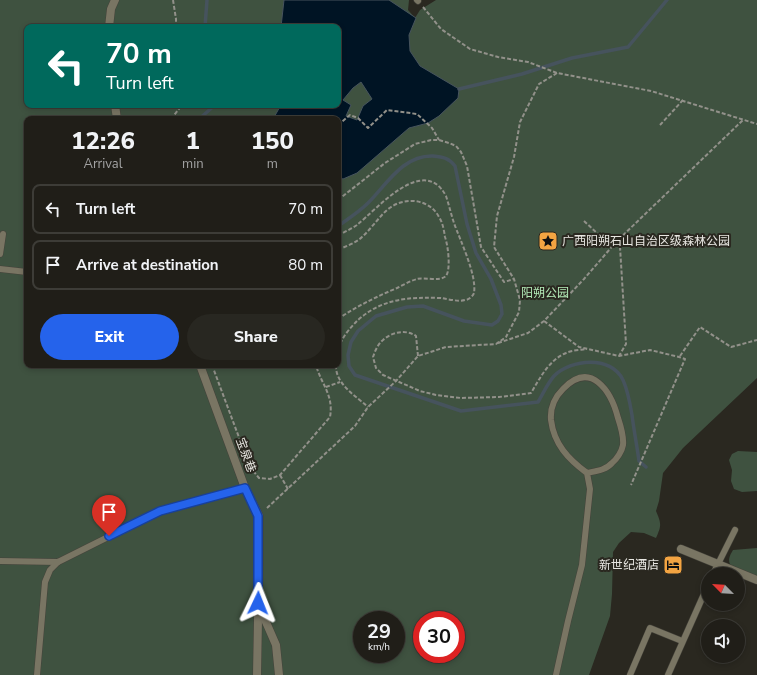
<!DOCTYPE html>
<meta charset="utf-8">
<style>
:root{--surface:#201e18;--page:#282721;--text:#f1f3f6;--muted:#a2a2a2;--line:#3d3c37;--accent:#2563eb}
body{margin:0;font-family:"Nunito Sans","Noto Sans SC",sans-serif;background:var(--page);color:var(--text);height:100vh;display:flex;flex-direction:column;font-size:15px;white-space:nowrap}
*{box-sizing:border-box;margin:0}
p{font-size:13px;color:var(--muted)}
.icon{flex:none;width:22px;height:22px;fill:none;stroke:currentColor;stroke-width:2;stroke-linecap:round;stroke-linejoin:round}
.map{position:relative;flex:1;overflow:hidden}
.side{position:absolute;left:24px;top:116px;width:317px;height:252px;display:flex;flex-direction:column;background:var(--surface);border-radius:8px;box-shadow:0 2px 6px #0003,0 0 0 1px var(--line)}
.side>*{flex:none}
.guide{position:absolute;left:24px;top:24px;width:317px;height:84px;border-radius:8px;box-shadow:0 2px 6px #0003,0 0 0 1px var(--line);background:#00695c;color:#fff;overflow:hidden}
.needle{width:26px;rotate:294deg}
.tools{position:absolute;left:701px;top:567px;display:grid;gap:8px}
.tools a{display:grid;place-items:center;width:44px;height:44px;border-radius:50%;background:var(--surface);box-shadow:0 2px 6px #0003,0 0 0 1px var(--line);font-size:20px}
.speed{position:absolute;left:353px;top:611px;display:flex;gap:8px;font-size:20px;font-weight:700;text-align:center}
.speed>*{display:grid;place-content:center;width:52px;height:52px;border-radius:50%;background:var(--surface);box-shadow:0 2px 6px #0003,0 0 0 1px var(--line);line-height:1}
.speed small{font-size:10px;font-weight:400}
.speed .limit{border:6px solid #d22;background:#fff;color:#111}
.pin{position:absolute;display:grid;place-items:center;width:34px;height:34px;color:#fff;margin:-41px -17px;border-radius:50% 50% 50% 0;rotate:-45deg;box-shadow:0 0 4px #0007}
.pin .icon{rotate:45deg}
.me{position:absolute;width:44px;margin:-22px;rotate:2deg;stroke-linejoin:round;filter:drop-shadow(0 0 3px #0008)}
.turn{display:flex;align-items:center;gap:14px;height:84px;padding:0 16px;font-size:18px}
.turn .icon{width:52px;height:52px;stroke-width:2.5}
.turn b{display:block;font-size:28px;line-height:34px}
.eta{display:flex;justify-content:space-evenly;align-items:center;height:68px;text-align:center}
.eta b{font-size:24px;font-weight:800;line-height:28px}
.action{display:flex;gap:8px;margin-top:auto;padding:8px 16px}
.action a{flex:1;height:46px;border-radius:24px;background:var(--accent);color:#fff;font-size:16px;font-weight:800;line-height:46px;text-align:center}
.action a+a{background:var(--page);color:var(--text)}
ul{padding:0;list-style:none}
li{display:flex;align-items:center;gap:12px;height:50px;margin:0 8px 6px;padding:0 8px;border:2px solid var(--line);border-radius:8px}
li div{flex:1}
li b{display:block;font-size:15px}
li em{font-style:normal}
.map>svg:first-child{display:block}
</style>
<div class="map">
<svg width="757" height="675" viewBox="0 0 757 675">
<rect width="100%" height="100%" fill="#2a2820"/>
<!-- green -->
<g fill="#3f5240" fill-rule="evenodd">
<path d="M0,0H409L408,10L415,18L420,10L436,0H757V378L683,448L663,473L659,501L656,511C661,523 662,525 656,538L644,533L631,532L619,543L613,552L612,594L610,616L589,675H0ZM27,27H338V105H27ZM27,119H338V365H27ZM362,620H396V654H362ZM422,620H456V654H422Z"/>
<path d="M738,451L757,452V491L742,492L734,489L731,481L732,470L729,460L732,454Z"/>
<path d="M757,548V575H752L731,566C727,560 730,555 733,550Z"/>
</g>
<!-- water -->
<path fill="#001424" stroke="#46535d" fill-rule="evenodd" d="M284,0H389L416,18L409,35L410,51L420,66L459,89L458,98L439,116L428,123L409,128L357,173L343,179L338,177V119H273L281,105H338V27H281ZM361,82L372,99L363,106L357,120L346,116L351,105L343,100L353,88Z"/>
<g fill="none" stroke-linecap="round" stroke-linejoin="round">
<!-- stream -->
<g stroke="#46535d" stroke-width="3.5">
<path d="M205,27L207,0"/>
<path d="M459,89L522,74L572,58L628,47L667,0"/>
<path d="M199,119L215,105"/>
<path d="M338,226C348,219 359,212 368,203C387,184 403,155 433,156C443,157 449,158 455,166L467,224L476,253L491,279L501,305L502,314L498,321L492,325L464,321L423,306L407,307L376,316L358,331L351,342L348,355L349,366L355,375L461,411L538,402C543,394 547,384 554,376C571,359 611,355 623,380C628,391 630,403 632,415C634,431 637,446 639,461L646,467"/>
</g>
<!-- service casing -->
<g stroke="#45433b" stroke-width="7">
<g id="service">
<path d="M417,0L418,1"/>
<path d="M0,254L3,234"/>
<path d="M0,269L27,272"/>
<path d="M0,561L58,562L160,511L245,488"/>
<path d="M713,574L735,530"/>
<path d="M37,675L45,582L50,570L58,562"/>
<path d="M556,675L568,621L582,565L590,489L587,473C568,459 554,444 551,420C550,408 555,397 563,389C591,360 611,391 618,418C621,427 624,436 623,445C622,451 617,459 612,463C606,470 596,471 587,473"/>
<path d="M630,675L650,628L682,641"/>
<path d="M668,675L708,585"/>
</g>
</g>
<!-- minor casing -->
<g stroke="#45433b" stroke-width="9">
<g id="minor">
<path d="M109,27L111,9L115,0"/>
<path d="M115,105L117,119"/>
<path d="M200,365L245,488L259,516V563L257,675"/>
<path d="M681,549L757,580"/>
<path d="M259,606L276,645L279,675"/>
</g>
</g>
<!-- path -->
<g stroke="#92918a" stroke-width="2" stroke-dasharray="4 2" stroke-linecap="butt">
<path d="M173,0L176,19V27"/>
<path d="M423,7L441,29L470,49L498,57L528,62L557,73L651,91L757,124"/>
<path d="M171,119L182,105"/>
<path d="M338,125L350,115L358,118L368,128L387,110L417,114L432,128L439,140"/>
<path d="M660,125L683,100"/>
<path d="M338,200L385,163L415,144L431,140H439L449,143L456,146L461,152L467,166L481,247L504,282L514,279"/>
<path d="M584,221L612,247"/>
<path d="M338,236C344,232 351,229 357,225C378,208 424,154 446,196C449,205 451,214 454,223C460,240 477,275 474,293C473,296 469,300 465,300C458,302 448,299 441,298C409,297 383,298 358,320C350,328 341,338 338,350"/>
<path d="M616,242L620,247L626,344L619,356"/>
<path d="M338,250C346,246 356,243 362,237C371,229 378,218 387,210C403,196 429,198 439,217C443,223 444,231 445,237C448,245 451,269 446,276C440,282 425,277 417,279C410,281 403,285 397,288C376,297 357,306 338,319"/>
<path d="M544,321L579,347L619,356L650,350L679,357L685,359L631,485"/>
<path d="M498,343L528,333L544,321L584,279L616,242L744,119"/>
<path d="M418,356L416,336C406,329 392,332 383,340C378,344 375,351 373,357L376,368L383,375L420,391L436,395L461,398L499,397L531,393C540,378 549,360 566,353C572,350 581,350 587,349"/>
<path d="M680,356L700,327L731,347L757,340"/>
<path d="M212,365L250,467L259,478L270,479L280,475L330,417C334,395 321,384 316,365"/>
<path d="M336,365C335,384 356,396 368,407"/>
<path d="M326,387L340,382"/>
<path d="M280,475L288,489"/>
<path d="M267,508L355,426L368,407L396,381L418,356L446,347L496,344L506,337L519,312L520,300L514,279L494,247L497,216L514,157L520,122L539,84L557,73"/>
</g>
<!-- service -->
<use href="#service" stroke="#797563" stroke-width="6"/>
<!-- minor -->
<use href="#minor" stroke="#797563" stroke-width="8"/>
</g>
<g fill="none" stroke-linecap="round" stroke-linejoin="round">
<!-- route casing -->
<g stroke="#184099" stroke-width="10">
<path id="route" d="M109,536L160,511L245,488L258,516V603"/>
</g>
<!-- route -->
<use href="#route" stroke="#2563eb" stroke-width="7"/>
</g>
<!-- icons -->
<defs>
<g id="sight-square" transform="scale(1)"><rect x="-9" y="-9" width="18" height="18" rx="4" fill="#f3a442" stroke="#2a2820"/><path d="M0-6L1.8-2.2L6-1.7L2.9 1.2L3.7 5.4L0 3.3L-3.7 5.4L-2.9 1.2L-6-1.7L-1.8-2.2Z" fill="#111"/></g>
<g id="hotel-square" transform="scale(1)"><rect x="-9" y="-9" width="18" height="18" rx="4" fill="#f3a442" stroke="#2a2820"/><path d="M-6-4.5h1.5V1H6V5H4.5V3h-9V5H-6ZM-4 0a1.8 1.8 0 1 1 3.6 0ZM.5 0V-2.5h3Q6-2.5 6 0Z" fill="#111"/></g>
</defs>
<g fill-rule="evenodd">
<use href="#sight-square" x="548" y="241"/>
<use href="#hotel-square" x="673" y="565"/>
</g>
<g text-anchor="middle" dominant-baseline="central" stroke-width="4" stroke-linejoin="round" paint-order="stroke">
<!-- poi labels -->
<g font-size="12" fill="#e8e7e2" stroke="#2a2820" text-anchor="start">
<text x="562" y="241">广西阳朔石山自治区级森林公园</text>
<text x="659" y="565" text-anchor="end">新世纪酒店</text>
</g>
<!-- park labels -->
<g font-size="12" fill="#b3eab7" stroke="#2a2820">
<text x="545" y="293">阳朔公园</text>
</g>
<!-- street labels -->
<g font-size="12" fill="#e8e7e2" stroke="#2a2820">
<text transform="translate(246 455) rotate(70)">宝泉巷</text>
</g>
</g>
</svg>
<div class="tools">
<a><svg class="needle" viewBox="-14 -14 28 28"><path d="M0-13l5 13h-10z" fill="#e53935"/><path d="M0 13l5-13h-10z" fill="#a2a2a2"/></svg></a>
<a><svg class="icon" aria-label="sound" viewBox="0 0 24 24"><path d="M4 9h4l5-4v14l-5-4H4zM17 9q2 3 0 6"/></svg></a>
</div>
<div class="speed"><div>29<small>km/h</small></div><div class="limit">30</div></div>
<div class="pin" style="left:109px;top:536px;background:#d93025"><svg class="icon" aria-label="arrive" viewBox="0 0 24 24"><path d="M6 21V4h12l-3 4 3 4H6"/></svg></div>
<svg class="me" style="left:258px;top:603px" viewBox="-20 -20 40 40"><path d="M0-17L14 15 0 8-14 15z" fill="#2563eb" stroke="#fff" stroke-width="4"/></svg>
<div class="guide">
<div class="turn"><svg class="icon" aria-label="left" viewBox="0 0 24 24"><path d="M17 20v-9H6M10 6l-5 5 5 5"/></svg><div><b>70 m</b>Turn left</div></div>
</div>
<section class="side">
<div class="eta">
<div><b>12:26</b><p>Arrival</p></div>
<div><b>1</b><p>min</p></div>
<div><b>150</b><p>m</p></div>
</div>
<ul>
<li><svg class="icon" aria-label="left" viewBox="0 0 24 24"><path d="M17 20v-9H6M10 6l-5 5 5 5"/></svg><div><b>Turn left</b></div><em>70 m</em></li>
<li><svg class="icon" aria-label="arrive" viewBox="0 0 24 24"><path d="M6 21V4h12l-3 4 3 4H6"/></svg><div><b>Arrive at destination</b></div><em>80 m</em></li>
</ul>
<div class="action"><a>Exit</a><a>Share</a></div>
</section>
</div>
